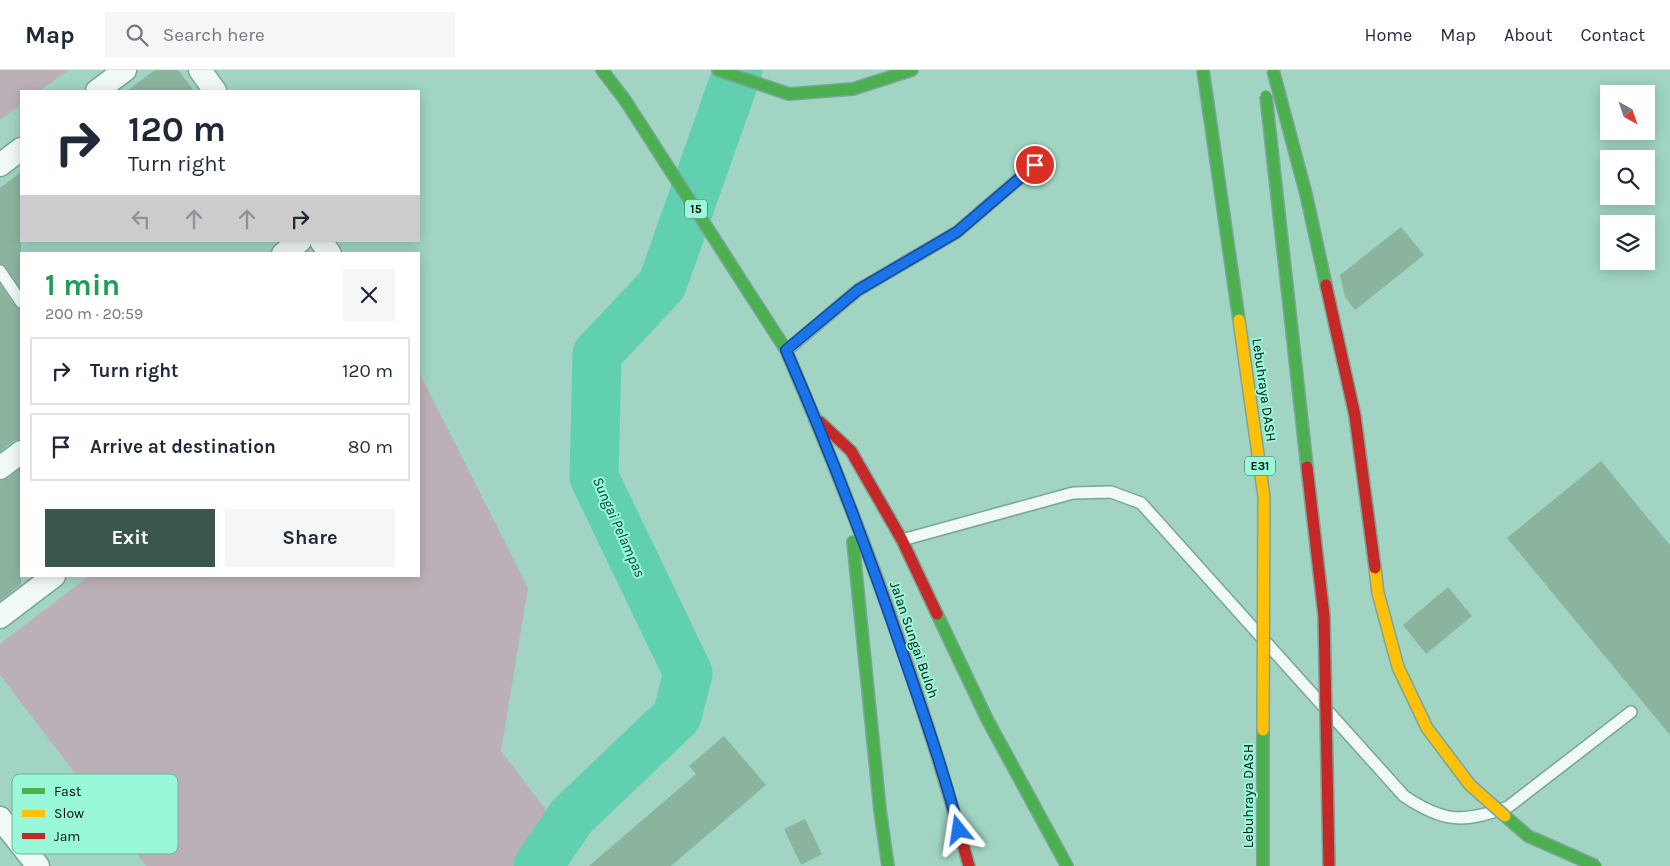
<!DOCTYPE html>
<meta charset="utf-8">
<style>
:root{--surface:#fff;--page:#f6f6f7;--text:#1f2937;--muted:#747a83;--line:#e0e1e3;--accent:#39574d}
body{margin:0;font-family:Karla,sans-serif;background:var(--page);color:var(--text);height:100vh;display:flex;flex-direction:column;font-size:19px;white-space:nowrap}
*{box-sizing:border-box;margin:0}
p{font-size:16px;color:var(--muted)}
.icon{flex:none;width:28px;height:28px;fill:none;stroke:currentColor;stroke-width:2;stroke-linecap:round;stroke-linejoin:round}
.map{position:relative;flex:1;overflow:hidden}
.panel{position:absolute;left:20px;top:182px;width:400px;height:325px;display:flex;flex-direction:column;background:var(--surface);border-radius:0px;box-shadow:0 2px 12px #0003}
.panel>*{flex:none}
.hud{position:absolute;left:20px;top:20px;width:400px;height:152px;border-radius:0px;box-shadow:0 2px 12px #0003;background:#fff;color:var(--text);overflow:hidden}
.needle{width:32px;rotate:140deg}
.controls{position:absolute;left:1600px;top:15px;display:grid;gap:10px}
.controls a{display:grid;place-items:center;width:55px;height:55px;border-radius:0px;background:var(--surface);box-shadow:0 2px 12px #0003;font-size:25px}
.pin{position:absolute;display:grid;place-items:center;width:42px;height:42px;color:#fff;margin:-21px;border:2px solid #fff;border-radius:50%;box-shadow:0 1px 5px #0007}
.me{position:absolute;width:55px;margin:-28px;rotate:345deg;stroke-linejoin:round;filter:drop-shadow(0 0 4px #0008)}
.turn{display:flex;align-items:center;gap:18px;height:105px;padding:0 25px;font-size:22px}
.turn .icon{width:65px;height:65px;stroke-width:2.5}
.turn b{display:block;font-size:35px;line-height:42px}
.lanes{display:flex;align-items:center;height:48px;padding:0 25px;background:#0003;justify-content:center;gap:25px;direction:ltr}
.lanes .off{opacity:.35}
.round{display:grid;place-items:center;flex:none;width:52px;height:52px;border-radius:0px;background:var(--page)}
.headline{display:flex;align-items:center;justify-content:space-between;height:85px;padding:0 25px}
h1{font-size:30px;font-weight:700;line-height:38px;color:#1e9e55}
.action{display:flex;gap:10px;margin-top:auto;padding:10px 25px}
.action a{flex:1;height:58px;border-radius:0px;background:var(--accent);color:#fff;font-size:20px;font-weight:700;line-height:58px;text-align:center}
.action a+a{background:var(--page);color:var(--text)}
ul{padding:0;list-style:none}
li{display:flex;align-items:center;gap:15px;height:68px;margin:0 10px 8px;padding:0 15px;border:2px solid var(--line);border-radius:0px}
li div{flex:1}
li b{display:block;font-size:19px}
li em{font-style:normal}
header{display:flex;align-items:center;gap:30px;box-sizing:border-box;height:70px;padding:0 25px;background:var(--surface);border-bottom:1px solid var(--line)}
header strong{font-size:24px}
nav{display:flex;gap:28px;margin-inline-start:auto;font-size:18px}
.search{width:350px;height:45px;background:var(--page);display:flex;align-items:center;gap:12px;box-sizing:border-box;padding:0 18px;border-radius:0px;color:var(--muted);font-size:19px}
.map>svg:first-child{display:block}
</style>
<header>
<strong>Map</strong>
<div class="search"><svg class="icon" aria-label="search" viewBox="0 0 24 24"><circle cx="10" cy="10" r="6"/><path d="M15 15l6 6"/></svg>Search here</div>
<nav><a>Home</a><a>Map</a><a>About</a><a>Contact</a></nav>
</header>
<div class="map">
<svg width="1670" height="796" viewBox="0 0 1670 796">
<rect width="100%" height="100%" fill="#a1d4c3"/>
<!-- green -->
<g fill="#bbb0b7">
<path d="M0,0H69L39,21H21V34L0,50Z"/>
<path d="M419,302L528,518L501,681L554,750L521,796H146L0,605V574L89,506H419Z"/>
</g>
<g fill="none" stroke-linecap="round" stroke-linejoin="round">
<!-- river -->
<path stroke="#61d0b0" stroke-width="49" d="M538,796L572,746L677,646L688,603L594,407L597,284L662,215L738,0"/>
</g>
<!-- building -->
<g fill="#8bb49f">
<path d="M155,0H178L194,21H127Z"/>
<path d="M21,102V219L6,197L0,194V118Z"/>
<path d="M1401,157L1424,185L1355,240L1345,227L1340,205Z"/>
<path d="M0,214L15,236L21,239V369L13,371L0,382Z"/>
<path d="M1601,391L1670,475V665L1507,468Z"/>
<path d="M21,398V514L0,531V411L8,408Z"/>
<path d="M1448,517L1472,546L1426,584L1403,555Z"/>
<path d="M724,666L766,715L671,796H589L696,704L689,696Z"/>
<path d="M805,749L822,784L801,795L784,759Z"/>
</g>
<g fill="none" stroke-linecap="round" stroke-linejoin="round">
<!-- lane casing -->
<g stroke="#7aa598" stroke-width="14">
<g id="lane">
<path d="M0,201L21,232"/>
<path d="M787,280L858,220L957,162L1035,95"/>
<path d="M902,470L1073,423L1111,422L1141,433L1404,726C1444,753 1463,753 1508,737L1631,642"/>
</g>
</g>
<!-- street casing -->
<g stroke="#7aa598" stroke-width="25">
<g id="street">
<path d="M200,0L215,21"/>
<path d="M97,21L125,0"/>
<path d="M0,95L21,79"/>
<path d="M321,171L330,184"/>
<path d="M283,184L300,171"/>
<path d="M0,398L21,382"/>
<path d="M0,547L54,506"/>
<path d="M0,748L38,796"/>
</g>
</g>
<!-- fast casing -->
<g stroke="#7aa598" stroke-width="14">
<g id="fast">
<path d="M602,0L625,30L786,280L815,349"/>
<path d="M718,0L789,24L853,19L912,0"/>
<path d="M853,472L880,740L888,796"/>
<path d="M937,544L987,649L1067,796"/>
</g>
</g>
<!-- jam casing -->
<g stroke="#7aa598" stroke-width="14">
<g id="jam">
<path d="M815,349C875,495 928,644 969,796"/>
<path d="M820,352L851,381L902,470L937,544"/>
</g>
</g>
<!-- lane -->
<use href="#lane" stroke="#f1f9f6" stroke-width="11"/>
<!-- street -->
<use href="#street" stroke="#f1f9f6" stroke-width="22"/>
<!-- fast -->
<use href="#fast" stroke="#4caf50" stroke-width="11"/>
<!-- jam -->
<use href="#jam" stroke="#c62828" stroke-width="11"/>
<!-- fast-bridge casing -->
<g stroke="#7aa598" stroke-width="14" stroke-linecap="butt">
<g id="fast-bridge">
<path d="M1203,0L1239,250"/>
<path d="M1273,0L1306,124L1326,215"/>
<path d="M1266,26L1307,397"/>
<path d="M1505,746L1528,766L1596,796"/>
<path d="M1263,796V660"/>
</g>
</g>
<!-- slow-bridge casing -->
<g stroke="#7aa598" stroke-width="14" stroke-linecap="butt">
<g id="slow-bridge">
<path d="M1239,250L1264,427L1263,660"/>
<path d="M1375,498L1378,523L1398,597L1427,658L1470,715L1505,746"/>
</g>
</g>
<!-- jam-bridge casing -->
<g stroke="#7aa598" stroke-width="14" stroke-linecap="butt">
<g id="jam-bridge">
<path d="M1326,215L1355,346L1375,498"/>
<path d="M1307,397L1324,546L1329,796"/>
</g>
</g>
<!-- fast-bridge -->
<use href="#fast-bridge" stroke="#4caf50" stroke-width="11"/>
<!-- slow-bridge -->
<use href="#slow-bridge" stroke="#ffc107" stroke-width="11"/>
<!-- jam-bridge -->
<use href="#jam-bridge" stroke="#c62828" stroke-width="11"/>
</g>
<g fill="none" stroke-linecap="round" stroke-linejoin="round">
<!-- route casing -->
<g stroke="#114b97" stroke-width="12">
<path id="route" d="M959,760C944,702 924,645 904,587C869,483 830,381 786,280L858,220L957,162L1035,95"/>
</g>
<!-- route -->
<use href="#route" stroke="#1a73e8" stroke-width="9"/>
</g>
<g text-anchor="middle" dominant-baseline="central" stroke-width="4" stroke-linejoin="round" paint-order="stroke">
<!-- shield labels -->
<g fill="#98f8d8" stroke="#2e584a" stroke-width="1">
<rect x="685" y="129.5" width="22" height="19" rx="4"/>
<rect x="1245" y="386.5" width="30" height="19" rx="4"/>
</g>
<g font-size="12" font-weight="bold" fill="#01140d">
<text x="696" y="139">15</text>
<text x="1260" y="396">E31</text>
</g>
<!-- street labels -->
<g font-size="14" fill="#01140d" stroke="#98f8d8">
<text transform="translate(1264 320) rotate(82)">Lebuhraya DASH</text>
<text transform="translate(914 570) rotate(71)">Jalan Sungai Buloh</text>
<text transform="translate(1248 726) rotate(-90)">Lebuhraya DASH</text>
</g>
<!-- water labels -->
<g font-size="15" font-style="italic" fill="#003f30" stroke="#98f8d8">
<text transform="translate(619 457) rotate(66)">Sungai Pelampas</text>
</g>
</g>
<!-- legend -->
<rect x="12" y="704" width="166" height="80" rx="8" fill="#98f8d8" stroke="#6bb49b" stroke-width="1"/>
<rect x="22" y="718" width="23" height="6" fill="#4caf50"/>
<rect x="22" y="740" width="23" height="7" fill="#ffc107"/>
<rect x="22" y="763" width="23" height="6" fill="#c62828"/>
<g font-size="14" fill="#01140d">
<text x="54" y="726">Fast</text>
<text x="54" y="748">Slow</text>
<text x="54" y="771">Jam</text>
</g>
</svg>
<div class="controls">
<a><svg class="needle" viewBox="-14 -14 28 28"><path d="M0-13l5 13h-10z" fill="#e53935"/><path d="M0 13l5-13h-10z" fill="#747a83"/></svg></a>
<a><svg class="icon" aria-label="search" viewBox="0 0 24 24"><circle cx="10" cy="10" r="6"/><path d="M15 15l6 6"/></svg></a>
<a><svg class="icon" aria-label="layers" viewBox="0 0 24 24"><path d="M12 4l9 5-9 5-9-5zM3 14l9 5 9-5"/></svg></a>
</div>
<div class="pin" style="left:1035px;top:95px;background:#d93025"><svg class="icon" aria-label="arrive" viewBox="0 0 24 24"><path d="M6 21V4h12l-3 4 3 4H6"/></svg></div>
<svg class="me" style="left:959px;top:760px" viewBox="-20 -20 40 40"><path d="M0-17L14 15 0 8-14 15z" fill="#1a73e8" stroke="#fff" stroke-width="4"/></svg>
<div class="hud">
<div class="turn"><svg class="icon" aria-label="right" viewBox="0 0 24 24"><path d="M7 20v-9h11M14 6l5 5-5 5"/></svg><div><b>120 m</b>Turn right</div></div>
<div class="lanes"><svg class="icon off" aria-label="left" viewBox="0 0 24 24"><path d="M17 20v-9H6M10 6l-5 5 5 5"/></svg><svg class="icon off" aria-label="ahead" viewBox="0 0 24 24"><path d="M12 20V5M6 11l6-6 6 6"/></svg><svg class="icon off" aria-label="ahead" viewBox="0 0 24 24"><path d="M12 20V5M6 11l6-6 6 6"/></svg><svg class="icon" aria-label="right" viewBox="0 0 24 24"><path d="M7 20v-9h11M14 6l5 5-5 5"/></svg></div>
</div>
<section class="panel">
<div class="headline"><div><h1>1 min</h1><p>200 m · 20:59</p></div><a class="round"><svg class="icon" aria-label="close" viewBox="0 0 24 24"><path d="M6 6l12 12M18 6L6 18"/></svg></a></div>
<ul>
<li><svg class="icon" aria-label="right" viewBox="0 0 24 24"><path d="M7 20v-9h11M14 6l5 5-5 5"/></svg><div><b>Turn right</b></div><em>120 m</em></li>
<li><svg class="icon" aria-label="arrive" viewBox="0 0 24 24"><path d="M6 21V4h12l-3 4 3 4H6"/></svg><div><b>Arrive at destination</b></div><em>80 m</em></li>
</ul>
<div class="action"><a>Exit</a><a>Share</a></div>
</section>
</div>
